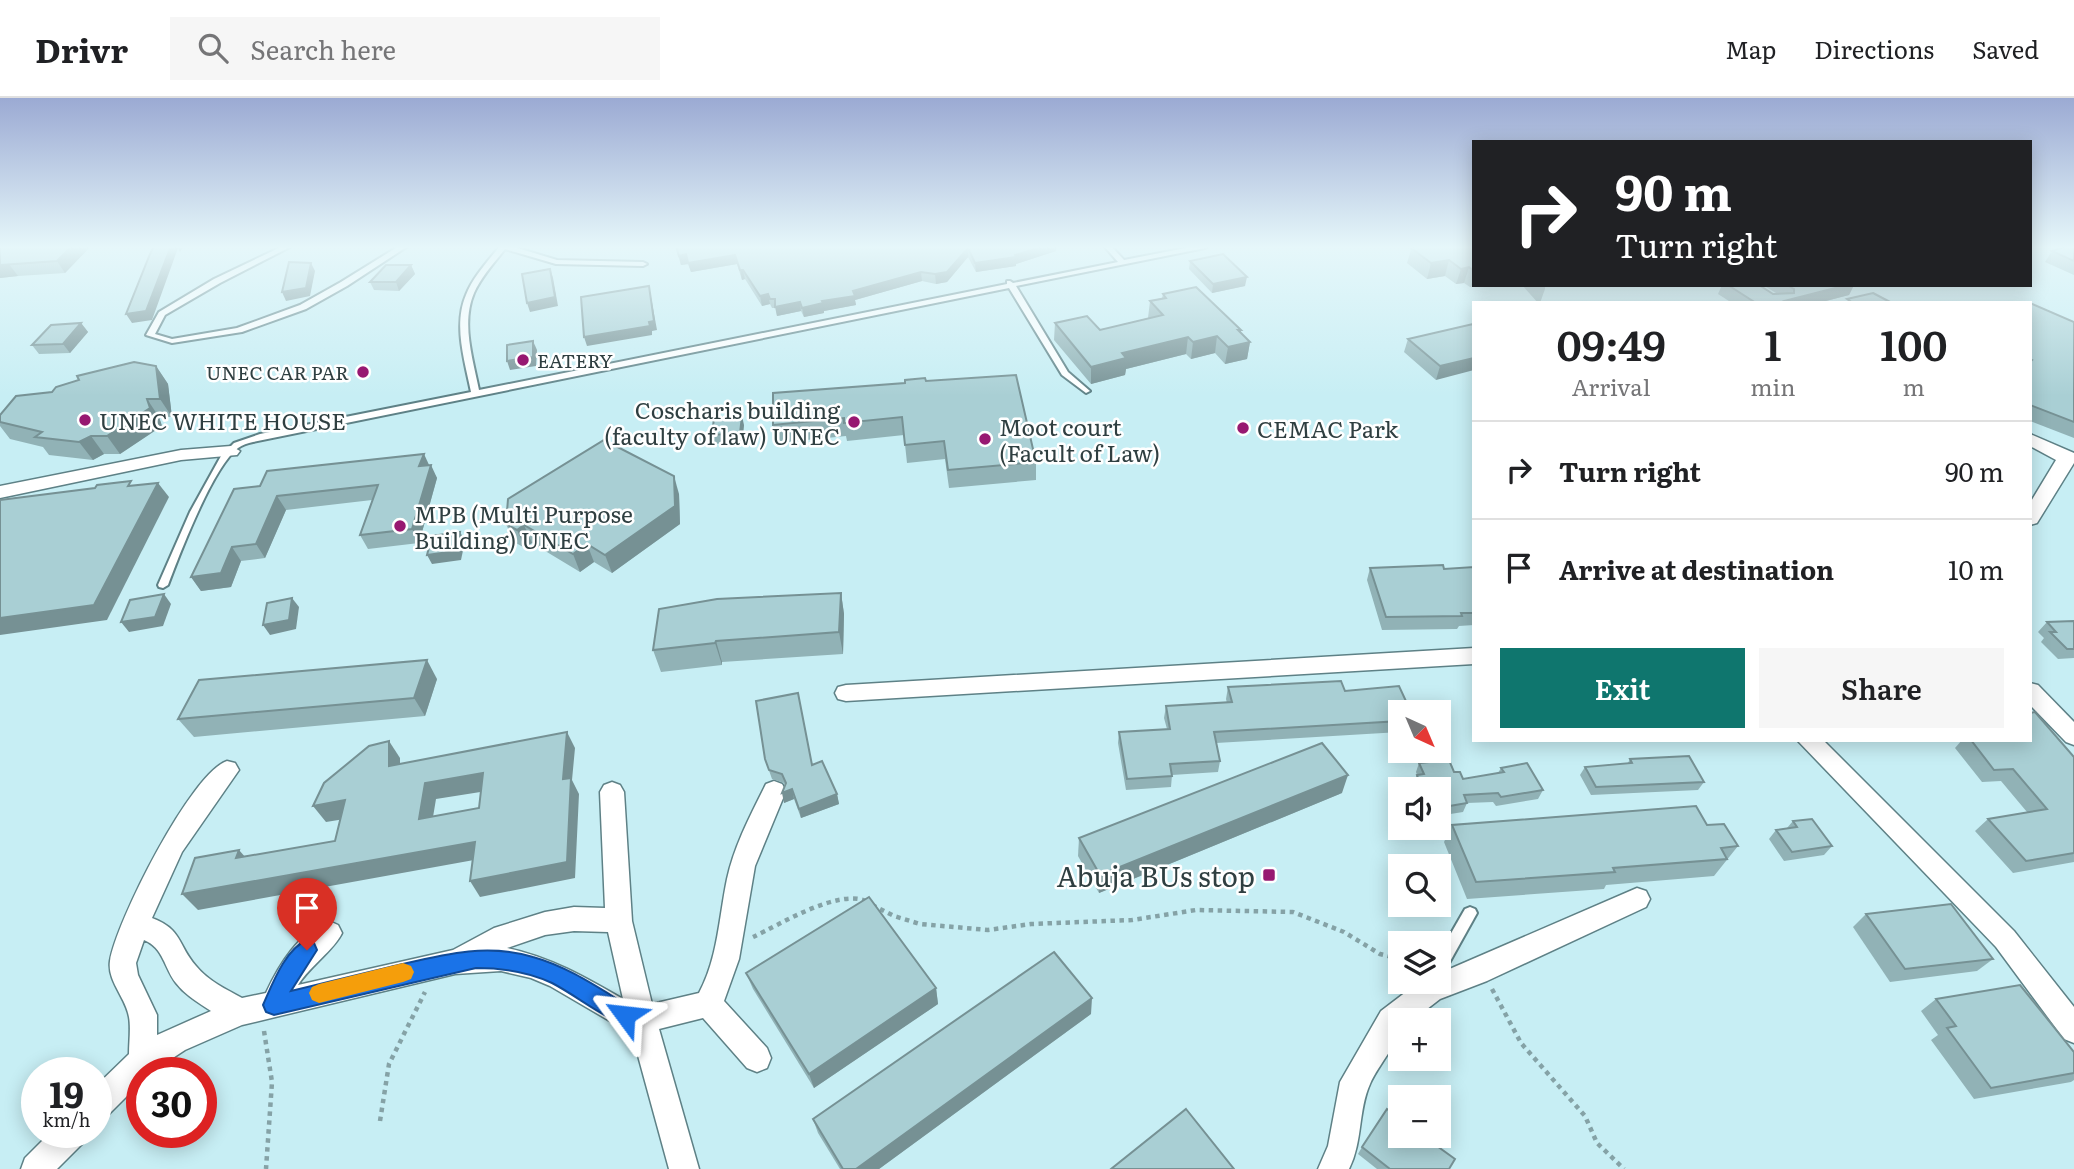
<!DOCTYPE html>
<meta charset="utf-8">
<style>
:root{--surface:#fff;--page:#f6f6f6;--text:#202124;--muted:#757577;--line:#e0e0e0;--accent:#0f766e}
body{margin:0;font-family:Literata,serif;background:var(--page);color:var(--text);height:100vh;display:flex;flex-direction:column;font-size:26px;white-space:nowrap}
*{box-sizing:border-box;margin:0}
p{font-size:23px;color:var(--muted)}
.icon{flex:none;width:38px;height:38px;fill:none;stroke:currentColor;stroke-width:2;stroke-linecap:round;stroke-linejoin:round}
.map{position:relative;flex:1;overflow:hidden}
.panel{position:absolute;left:1472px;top:203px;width:560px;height:441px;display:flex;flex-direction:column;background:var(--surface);border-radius:0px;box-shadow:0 4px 18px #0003}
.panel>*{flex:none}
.hud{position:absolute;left:1472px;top:42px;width:560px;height:147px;border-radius:0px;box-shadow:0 4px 18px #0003;background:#202124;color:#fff;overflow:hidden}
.needle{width:46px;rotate:136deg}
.tools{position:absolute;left:1388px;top:602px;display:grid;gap:14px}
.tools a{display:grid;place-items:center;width:63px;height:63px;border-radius:0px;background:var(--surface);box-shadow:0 4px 18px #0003;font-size:35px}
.speed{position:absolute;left:21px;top:959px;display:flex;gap:14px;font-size:35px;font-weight:700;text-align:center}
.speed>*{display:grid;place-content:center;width:91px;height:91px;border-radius:50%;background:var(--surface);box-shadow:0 4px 18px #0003;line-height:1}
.speed small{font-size:18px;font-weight:400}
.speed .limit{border:10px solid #d22;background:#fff;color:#111}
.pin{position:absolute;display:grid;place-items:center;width:60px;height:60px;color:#fff;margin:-72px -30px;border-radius:50% 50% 50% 0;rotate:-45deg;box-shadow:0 0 7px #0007}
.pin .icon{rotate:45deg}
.me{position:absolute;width:77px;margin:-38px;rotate:300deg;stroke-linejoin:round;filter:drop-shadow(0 0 5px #0008)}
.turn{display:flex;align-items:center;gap:24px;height:147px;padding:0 28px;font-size:32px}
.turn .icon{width:91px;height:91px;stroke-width:2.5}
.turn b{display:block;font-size:49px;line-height:60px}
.eta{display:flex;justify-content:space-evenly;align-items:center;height:119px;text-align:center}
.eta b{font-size:42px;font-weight:600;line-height:49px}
.primary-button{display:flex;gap:14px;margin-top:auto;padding:14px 28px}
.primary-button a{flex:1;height:80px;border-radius:0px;background:var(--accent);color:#fff;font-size:28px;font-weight:600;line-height:80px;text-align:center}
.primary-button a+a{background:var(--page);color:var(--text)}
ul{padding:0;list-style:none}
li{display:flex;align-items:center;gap:21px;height:98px;padding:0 28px;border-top:2px solid var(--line)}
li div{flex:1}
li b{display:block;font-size:26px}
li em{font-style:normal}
header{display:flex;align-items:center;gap:42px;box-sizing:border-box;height:98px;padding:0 35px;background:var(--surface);border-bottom:2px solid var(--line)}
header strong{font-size:33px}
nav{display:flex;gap:38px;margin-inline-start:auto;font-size:24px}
.search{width:490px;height:63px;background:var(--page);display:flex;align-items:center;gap:18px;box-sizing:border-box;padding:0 24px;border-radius:0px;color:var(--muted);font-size:26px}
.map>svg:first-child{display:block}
</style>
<header>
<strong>Drivr</strong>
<div class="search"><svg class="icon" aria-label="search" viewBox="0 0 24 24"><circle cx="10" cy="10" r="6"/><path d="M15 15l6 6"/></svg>Search here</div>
<nav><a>Map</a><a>Directions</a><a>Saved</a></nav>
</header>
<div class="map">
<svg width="2074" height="1071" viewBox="0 0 2074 1071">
<rect width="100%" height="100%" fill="#c7eef4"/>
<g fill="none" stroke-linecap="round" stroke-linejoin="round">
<!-- service casing -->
<g stroke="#5e8186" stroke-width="4">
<g id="service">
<path d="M283,148H292L220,185L165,217L155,236L172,241L237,230L300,207L341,184L399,148H408L347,188L306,211L242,234L172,245L146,237L159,214L214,181Z"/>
<path d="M500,148H511L557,162L643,164L647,166L643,168L556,166L505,151C494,165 481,179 474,195C461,225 473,262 479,292L1007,186V183H1010L1013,185L1118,164L1104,148H1111L1124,162L1196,148H1209L1205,150L1016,188L1068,274L1090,293L1086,295L1062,277L1009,190L253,344C248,345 242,347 238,350C213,369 180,455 168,487L163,490L159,489L158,487L190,414L221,358L234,345L260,336L471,294C465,264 453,227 466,197C473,179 488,163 500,148Z"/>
<path d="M1470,809L1475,811L1477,815L1443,876L1438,878V858L1465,811Z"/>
</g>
</g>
<!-- minor casing -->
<g stroke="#5e8186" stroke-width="3">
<g id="minor">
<path d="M2030,336L2074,355V365L2037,425L2030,427V405L2056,362L2030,348Z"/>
<path d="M231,348L240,353L237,357L181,362L0,400V388L181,352Z"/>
<path d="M1474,550V566L846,603L838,601L835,595L838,589L846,587Z"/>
<path d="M2030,585L2038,587L2074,624V647L2066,644L2030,607Z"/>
<path d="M1797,642H1823L2014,833L2074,909V945L2064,941L1996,849Z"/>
<path d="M227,663L235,665L239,672L182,754L152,820C183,832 177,846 196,868C208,883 226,891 242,900L266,895C279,867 298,835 329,823L338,827L342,835C334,852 310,868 298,887L453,852L494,830L545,814L574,809L605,810L600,694L604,687L612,684L620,687L624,694L632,823L652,906L699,895C718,860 719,819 727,781C734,748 751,716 766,686L774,683L782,686L786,693L755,768L739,861L724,903L767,950L771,960L767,970L757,974L747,970L703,920L659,931L699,1071H669L631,932L615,926L550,888L531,880L501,873L455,876L242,927L185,952L150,975H142V983L106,1019L96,1024V988L129,956C129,944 131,930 129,919C126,900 107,883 110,863C116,824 191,675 227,663ZM574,833L608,834L623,901C585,879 550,859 507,850L545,837ZM144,842C164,850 164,870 176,885C185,897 199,905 211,913L157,937V917L138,877L136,865Z"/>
<path d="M1637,790L1646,793L1650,801L1646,809L1487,883L1440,901L1413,922H1400C1400,946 1379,965 1370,986C1358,1012 1363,1043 1349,1071H1318L1328,1048L1340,984L1381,913L1419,884H1438V876Z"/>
<path d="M51,1034H87L83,1045L57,1071H21L25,1060Z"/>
</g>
</g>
<!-- path -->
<g stroke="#85a2a6" stroke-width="4.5" stroke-dasharray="4.5 4.5" stroke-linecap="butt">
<path d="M872,807L894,818L920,826L988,832L1031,826L1132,822L1196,812L1293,814L1344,834L1380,856L1400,861"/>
<path d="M753,839C781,826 837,791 866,803"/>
<path d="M1492,891L1521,945L1585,1018L1597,1045L1624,1071"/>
<path d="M264,933L272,984L266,1071"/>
<path d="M380,1023L389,966L425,894"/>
</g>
<!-- service -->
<use href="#service" fill="#fff" fill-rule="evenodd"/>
<!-- minor -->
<use href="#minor" fill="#fff" fill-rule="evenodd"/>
</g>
<!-- wall -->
<g fill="#91b2b6">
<path d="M0,148H91L65,175L18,178L0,180Z"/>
<path d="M675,148H1056V153L1016,166V168L976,174L968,159L947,184L936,186L922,183L855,202L856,207L824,213V215L804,219L801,213L777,218L776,210H772L770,206L762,208L745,181L742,182L737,166L691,174L688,166L681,167Z"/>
<path d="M1405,148H1474V187L1470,189L1464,185L1456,186L1445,178L1427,181L1407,165L1411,152Z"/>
<path d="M2074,148V177L2045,164L2052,153Z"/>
<path d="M1190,163L1245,188L1212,195L1189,171Z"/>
<path d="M411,167L415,176L399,193L374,192L370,184Z"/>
<path d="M1522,187H1545V191L1540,205H1538Z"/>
<path d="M1722,187H1759L1773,196L1776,195L1763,187H1854L1849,197L1818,205H1732L1718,196Z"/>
<path d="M1163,196L1241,232V235L1250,244L1247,261L1225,266L1215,255L1191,261L1186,256L1126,271L1125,277L1091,286L1054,242L1055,225L1100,232L1148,220L1150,203L1162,200Z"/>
<path d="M2030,205L2074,224V340L2030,323Z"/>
<path d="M81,225L88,234L70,255L39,256L32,247Z"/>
<path d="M1473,226L1436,282L1404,254L1408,241Z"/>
<path d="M156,268L168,286L172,319H159L162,328L120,356H104L93,362L49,357L43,349L10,341L0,328V317Z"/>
<path d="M926,283L1036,364V382L949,390L945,361L907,365L904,337L847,343L846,338L777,345L773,327Z"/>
<path d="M744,327L742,344L714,346L712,337Z"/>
<path d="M429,367L437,380L419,445L368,451L360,437L372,402L286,412L265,460L241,463L231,489L201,493L191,479L234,391Z"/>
<path d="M679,396L680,426L612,475L594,464L580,474L532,445L525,450L514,444L506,426Z"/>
<path d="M1474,469V527L1459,528L1457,531L1382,532L1367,482L1370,470L1444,471Z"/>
<path d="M841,495L844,516L843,556L722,564V567L661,574L653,552Z"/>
<path d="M2074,523V560L2058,561L2041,544L2044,540L2038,534L2047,524Z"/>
<path d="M437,581L425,618L194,639L178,621Z"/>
<path d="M1228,589L1345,593L1400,614V634L1216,645L1220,663L1218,674L1172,677L1171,689L1126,692L1118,645L1119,634L1167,631L1164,620L1166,608L1227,605L1226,601Z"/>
<path d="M1962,642H2030L2074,659V764L2013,775L1975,733L1988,721L2027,714L2001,683L1982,684L1955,650Z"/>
<path d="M765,661L812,667L837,696L839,706L801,720L794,701L784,705L785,687L784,685L772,681Z"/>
<path d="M1630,661L1704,684L1698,692L1591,697L1580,677L1585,669L1628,665Z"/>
<path d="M1419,665L1454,674L1463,681L1498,675L1501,670L1543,692L1538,701L1496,708L1493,704L1467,705L1463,714L1438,718V691H1406L1409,683H1414L1417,677L1416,674Z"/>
<path d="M1342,695L1099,795L1078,758L1079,740Z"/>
<path d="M1793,723L1832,748L1824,757L1784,763L1769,741L1776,732L1787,730Z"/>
<path d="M1452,727H1707L1738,748L1714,778L1606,787L1604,791L1467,801L1444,744Z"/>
<path d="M1866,816L1993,861L1977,873L1890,884L1853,829Z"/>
<path d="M746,875L936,890L938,906L814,990L753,891Z"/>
<path d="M1936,901L2074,954V982L2071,984L1974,1001L1931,942L1938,937L1921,913Z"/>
<path d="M1091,916L879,1071H840L818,1035L813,1021Z"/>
<path d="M1362,1049L1449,1071H1377L1358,1056Z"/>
</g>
<!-- shaded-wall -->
<g fill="#769194">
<path d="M72,148H91L65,175L57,163Z"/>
<path d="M171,148H184L180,154L178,150L152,222L132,225L126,216Z"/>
<path d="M1045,148H1056V153L1016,166V168L976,174L975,165L1015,157Z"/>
<path d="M968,150V159L947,184L936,186L935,176Z"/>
<path d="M686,156L688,166L681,167L679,158Z"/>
<path d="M735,157L737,166L691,174L688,165Z"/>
<path d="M1449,162L1445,178L1427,181L1431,165Z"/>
<path d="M311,165L315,173L310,198L286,203L282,194Z"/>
<path d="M9,166L18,178L0,180V167Z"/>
<path d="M411,167L415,176L399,193L396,184Z"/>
<path d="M1469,169L1464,185L1456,186L1461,171Z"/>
<path d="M550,171L553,180L558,208L530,214L527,205Z"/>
<path d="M740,172H743L745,181L742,182Z"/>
<path d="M921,174L922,183L855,202L856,207L824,213V215L804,219L802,210L853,193Z"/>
<path d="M1247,179L1245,188L1212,195L1213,186Z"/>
<path d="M1474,179V187H1480L1470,189Z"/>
<path d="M1847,187H1854L1849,197L1818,205H1783L1784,203Z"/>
<path d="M649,188L657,232L652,233V237L587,248L584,239L649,224Z"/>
<path d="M768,196L770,206L762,208L760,198Z"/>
<path d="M800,204L801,213L777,218L775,209Z"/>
<path d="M81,225L88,234L70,255L63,246Z"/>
<path d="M1238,232H1241L1239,247L1250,244L1247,261L1225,266L1228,249Z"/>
<path d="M1217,238L1215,255L1191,261L1193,244Z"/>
<path d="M1188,239L1186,256L1126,271L1125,277L1091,286V269L1122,255Z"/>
<path d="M533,243L537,252L536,268L510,272L507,263Z"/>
<path d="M1474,260V272L1436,282L1440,268Z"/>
<path d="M156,268L168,286L172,319L160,301Z"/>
<path d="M147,301L159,319L162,328L120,356L107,338Z"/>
<path d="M742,318L744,327L742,344L740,335Z"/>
<path d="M91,338L104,356L93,362L79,344Z"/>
<path d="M424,356L430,369L419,368Z"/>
<path d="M431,367L437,380L419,445L412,431Z"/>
<path d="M674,378L679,396L680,426L612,475L605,457Z"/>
<path d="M158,385L169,399L107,522L0,537V520Z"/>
<path d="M277,398L286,412L265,460L256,446Z"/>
<path d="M524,427L532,445L525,450L517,432Z"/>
<path d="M460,434L465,443L461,462L432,466L427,457Z"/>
<path d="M587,446L594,464L580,474L573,456Z"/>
<path d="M232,449L241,463L231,489L201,493L191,479Z"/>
<path d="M841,495L844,516L843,556L839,534Z"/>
<path d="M164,496L171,506L163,528L129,534L121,524Z"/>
<path d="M292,500L299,509L296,531L270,537L263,527Z"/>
<path d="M716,543L722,564V567L715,545Z"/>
<path d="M427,562L437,581L425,618L414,600Z"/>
<path d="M567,634L575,650L572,682L579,696L575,780L480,799L470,783L563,681Z"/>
<path d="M389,643L400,660V685L389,668Z"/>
<path d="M483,675L493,692L436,701L430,737L419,721L425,685Z"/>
<path d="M1348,677L1342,695L1099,795L1100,777Z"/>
<path d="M792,691L794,701L784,705L782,695Z"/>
<path d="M837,696L839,706L801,720L799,711Z"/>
<path d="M345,702L357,719L326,724L313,708Z"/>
<path d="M475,744L485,760L198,812L182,796Z"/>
<path d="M239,752L253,768L236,760Z"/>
<path d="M936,890L938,906L814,990L809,976Z"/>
<path d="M1092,900L1091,916L879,1071H856Z"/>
</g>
<!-- building -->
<g fill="#a9cfd4" stroke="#769194" stroke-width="2" fill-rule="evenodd">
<path d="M0,148H72L57,163L0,167Z"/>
<path d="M154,148H171L146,213L126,216L150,156Z"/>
<path d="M676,148H1045L1015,157L1016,159L975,165L968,150L947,174L935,176L921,174L853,193L855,198L822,203L823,205L802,210L800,204L775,209V201H770L768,196L760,198L743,172H740L735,157L688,165L686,156L679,158Z"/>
<path d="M1423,148H1474V173L1469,169L1461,171L1449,162L1431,165L1411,150Z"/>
<path d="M2067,148H2074V163L2052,153Z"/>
<path d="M1223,156L1247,179L1213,186L1190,163Z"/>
<path d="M289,164L311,165L306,190L282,194Z"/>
<path d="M386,167H411L396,184H370Z"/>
<path d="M550,171L555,199L527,205L522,176Z"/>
<path d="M1728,187H1759L1773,196L1794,195V191L1787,187H1847L1784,203L1786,205H1756Z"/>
<path d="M649,188L654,223L649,224L650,228L584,239L581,199Z"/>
<path d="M1196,189L1241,232H1238L1250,244L1228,249L1217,238L1193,244L1188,239L1122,255L1126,260L1091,269L1055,225L1087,218L1100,232L1163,217L1150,203L1166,200L1163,196Z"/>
<path d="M1873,195L1892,205H1853L1847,201Z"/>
<path d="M2030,205L2074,224V324L2030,307V264L2032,262L2030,261Z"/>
<path d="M81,225L63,246L32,247L51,227Z"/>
<path d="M1473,226L1474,260L1440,268L1408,241Z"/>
<path d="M533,243V259L507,263V247Z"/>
<path d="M134,264L156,268L160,301H147L150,310L107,338H91L79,344L35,339L42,334L0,324V317L16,298L52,294L56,289L79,282L77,278Z"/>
<path d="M1016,277L1036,364L948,372L944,343L905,347L902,319L844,325V320L773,327V295L905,285V282L925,280L926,283Z"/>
<path d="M742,318L740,335L712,337L714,320Z"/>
<path d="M604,342L674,378L675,408L605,457L587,446L573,456L524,427L517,432L506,426L508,401Z"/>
<path d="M424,356L419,368L431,367L412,431L360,437L378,387L277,398L256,446L232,449L221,475L191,479L234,391L260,388L267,373Z"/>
<path d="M131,383L128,388L158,385L94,507L0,520V402L95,390L97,387Z"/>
<path d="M460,434L456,453L427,457L432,438Z"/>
<path d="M1443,467L1444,471L1474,469V515H1461L1462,518L1386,519L1370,470Z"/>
<path d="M841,495L839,534L716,543L715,545L653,552L659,511L717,501Z"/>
<path d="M164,496L155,519L121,524L130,502Z"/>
<path d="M292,500L289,522L263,527L267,505Z"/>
<path d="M2074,523V551H2067L2050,534H2056L2047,524Z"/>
<path d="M427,562L414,600L178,621L199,582Z"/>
<path d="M1341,583L1345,593L1399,588L1411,614H1400V623L1214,634L1220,663L1170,666L1172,678L1127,681L1119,634L1170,631L1166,608L1232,604L1228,589Z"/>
<path d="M798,595L812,667L822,663L837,696L799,711L792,691L782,695L786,685L782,676L769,672L765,661L756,603Z"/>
<path d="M2035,614L2074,659V755L2026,763L1988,721L2047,711L2013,671L1994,672L1971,642H2030V615Z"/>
<path d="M567,634L563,681L571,680L567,764L470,783L475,744L182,796L195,760L239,752L236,760L335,743L345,702L313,708L324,685L369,648L389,643V668ZM483,675L479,710L419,721L425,685Z"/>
<path d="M1322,645L1348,677L1100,777L1079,740Z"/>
<path d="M1689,658L1704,684L1596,689L1585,669L1632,665L1630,661Z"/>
<path d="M1449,662L1454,674H1460L1463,681L1504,674L1501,670L1527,665L1543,692L1501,699L1498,695L1464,697L1467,705L1438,710V691H1412L1409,683H1419L1417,677L1424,676L1419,665Z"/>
<path d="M1696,708L1707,727L1724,726L1738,748L1721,750L1727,761L1613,770L1615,774L1476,784L1452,727Z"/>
<path d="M1812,721L1832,748L1792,754L1776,732L1797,729L1793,723Z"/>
<path d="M869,799L936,890L809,976L746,875Z"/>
<path d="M1951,806L1993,861L1905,871L1866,816Z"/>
<path d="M1054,854L1092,900L856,1071H843L813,1021Z"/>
<path d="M2020,887L2074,954V975L1991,990L1947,930L1956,928L1936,901Z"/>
<path d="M1186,1011L1234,1071H1111Z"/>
<path d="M1387,1011L1400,1020V1038H1423L1455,1061L1449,1071H1390L1362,1049Z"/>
</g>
<!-- sky -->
<linearGradient id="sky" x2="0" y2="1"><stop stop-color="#9baad3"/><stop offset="0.5" stop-color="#e6f7fa"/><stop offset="1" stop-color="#e6f7fa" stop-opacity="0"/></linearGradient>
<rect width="2074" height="298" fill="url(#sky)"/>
<!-- route -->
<path fill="#1a73e8" stroke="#114b97" stroke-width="2" d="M307,842L314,845L317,852L291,893C324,885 357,877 390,869C438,858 484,844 533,859C569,869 600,891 632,910L635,917L632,924L625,927C599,917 577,898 552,885C529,874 502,870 476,870L274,917L266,914L263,907C272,887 285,851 307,842Z"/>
<!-- slow -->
<path fill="#f59e0b" d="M403,865L411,868L414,874L411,881L403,884L319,905L312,902L309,895L312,889L319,886Z"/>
<!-- markers -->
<g fill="#971871" stroke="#fff" stroke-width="2.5">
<circle cx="523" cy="262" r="7"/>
<circle cx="363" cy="274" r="7"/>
<circle cx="85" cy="322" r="7"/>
<circle cx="854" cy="324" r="7"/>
<circle cx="1243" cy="330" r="7"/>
<circle cx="985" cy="341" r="7"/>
<circle cx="400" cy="428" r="7"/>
<rect x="1262" y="770" width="14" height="14" rx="3.5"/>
</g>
<g text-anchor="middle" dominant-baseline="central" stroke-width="5" stroke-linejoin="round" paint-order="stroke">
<!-- far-poi labels -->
<g font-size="19" fill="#2f3f41" stroke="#fff" text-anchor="start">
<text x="537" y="262">EATERY</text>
<text x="349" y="274" text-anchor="end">UNEC CAR PAR</text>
</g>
<!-- poi labels -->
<g font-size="23" fill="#2f3f41" stroke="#fff" text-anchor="start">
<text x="840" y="311" text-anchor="end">Coscharis building<tspan x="840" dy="26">(faculty of law) UNEC</tspan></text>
<text x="99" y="322">UNEC WHITE HOUSE</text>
<text x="999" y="328">Moot court<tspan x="999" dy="26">(Facult of Law)</tspan></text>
<text x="1257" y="330">CEMAC Park</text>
<text x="414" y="415">MPB (Multi Purpose<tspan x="414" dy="26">Building) UNEC</tspan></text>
</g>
<!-- near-poi labels -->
<g font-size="28" fill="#2f3f41" stroke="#fff" text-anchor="end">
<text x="1255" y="777">Abuja BUs stop</text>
</g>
</g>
</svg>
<div class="tools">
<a><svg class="needle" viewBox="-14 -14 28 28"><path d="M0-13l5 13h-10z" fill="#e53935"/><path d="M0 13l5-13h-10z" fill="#757577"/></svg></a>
<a><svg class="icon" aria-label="sound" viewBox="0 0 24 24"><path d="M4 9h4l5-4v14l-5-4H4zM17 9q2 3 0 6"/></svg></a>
<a><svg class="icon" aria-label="search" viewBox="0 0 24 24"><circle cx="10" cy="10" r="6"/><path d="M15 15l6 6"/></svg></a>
<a><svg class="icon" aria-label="layers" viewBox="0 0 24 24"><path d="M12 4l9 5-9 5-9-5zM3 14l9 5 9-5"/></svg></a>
<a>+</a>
<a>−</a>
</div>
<div class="speed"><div>19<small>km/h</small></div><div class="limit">30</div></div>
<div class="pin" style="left:307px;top:852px;background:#d93025"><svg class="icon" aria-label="arrive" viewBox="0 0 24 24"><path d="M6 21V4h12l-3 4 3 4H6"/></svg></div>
<svg class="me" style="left:625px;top:917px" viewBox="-20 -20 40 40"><path d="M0-17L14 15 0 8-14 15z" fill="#1a73e8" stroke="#fff" stroke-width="4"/></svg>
<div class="hud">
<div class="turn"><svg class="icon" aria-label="right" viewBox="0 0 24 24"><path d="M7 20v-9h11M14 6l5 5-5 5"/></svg><div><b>90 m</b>Turn right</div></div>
</div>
<section class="panel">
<div class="eta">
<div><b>09:49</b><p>Arrival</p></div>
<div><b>1</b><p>min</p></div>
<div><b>100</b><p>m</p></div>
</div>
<ul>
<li><svg class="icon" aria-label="right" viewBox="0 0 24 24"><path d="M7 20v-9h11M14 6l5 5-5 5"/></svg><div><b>Turn right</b></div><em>90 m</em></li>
<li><svg class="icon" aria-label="arrive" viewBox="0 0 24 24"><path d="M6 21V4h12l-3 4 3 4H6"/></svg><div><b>Arrive at destination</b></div><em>10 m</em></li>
</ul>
<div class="primary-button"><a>Exit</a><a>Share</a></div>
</section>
</div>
